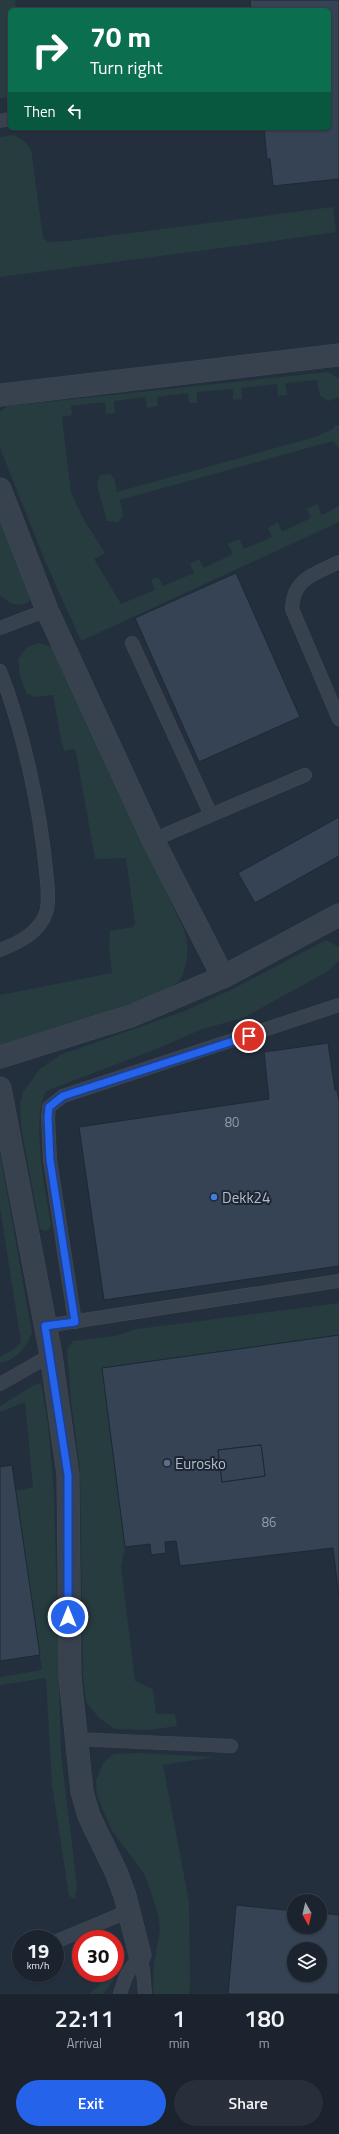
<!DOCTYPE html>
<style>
:root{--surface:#1b232e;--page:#282f3a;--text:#f1f3f6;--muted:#a0a4aa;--line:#39404a;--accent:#2563eb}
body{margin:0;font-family:"Titillium Web",sans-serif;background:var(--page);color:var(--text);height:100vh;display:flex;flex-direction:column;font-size:15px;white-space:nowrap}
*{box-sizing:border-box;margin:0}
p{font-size:13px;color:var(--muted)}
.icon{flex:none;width:22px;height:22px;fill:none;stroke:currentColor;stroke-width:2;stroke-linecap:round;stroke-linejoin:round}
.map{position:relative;height:1994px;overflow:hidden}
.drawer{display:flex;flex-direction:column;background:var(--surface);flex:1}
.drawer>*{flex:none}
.hud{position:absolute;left:8px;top:8px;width:323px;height:122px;border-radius:6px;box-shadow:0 1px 3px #0004,0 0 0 1px var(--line);background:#0b6e4f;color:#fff;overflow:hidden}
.needle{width:26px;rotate:172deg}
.buttons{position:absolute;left:287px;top:1894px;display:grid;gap:8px}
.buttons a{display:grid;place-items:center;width:40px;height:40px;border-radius:50%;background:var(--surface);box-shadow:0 1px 3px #0004,0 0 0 1px var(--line);font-size:20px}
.speed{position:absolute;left:12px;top:1930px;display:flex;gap:8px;font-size:20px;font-weight:700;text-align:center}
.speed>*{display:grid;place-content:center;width:52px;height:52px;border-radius:50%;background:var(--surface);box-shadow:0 1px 3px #0004,0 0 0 1px var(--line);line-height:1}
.speed small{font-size:10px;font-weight:400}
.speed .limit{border:6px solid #d22;background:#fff;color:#111}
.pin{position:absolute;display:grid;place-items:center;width:34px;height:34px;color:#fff;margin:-17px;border:2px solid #fff;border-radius:50%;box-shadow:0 1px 4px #0007}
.me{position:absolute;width:44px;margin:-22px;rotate:0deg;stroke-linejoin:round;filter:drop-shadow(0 0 3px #0008)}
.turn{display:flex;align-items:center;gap:14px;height:84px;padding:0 16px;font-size:18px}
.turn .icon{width:52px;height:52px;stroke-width:2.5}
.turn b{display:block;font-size:28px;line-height:34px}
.then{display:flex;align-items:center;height:38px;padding:0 16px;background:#0003;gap:8px;font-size:15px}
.eta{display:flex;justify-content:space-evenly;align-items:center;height:68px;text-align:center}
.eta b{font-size:24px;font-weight:600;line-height:28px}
.button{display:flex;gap:8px;margin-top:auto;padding:8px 16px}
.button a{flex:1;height:46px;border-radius:24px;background:var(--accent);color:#fff;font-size:16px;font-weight:600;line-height:46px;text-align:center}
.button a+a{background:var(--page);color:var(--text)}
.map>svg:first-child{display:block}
</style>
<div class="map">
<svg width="339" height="1994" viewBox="0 0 339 1994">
<rect width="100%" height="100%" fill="#242f3e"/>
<!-- green -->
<g fill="#263c3f">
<path d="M0,0H15L16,10H10V97L0,98Z"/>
<path d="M14,135L26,143L31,149L43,238L48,242L68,241L333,207L336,232L252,244L0,277V137Z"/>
<path d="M328,372L339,379V397L329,401L320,396L317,380L285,383L287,395L278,396L277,384L241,388L242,399L233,400V389L197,392V403H189L188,393L157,397L158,406L147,408L145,397L114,401L115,413L106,414L105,402L71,406L72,415L62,417L71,493L84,520L105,553L94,559L121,604L155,590L151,580L158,577L163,586L194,573L190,564L199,559L204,568L233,554L228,544L239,539L244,549L272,537L268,528L278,522L282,532L311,518L307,509L317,504L322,515L339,506V522L81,641L45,561L0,448V412L7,406Z"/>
<path d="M336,425H339V449L333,441L120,500L123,516L118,522L107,521L97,485L100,475L110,474L114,478L117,492L315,437L331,430Z"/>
<path d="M0,520L32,599C20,609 11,605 0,595Z"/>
<path d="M39,643L54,648L185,932C189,946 188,967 180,980C169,995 40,1033 14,1042L0,1045V995L112,973L109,946L110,931L133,927L135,923L126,858L95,859L76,752L74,749L65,751L62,745L53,695L36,697L27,694L20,676L18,659L27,647Z"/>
<path d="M326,940L339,947V961L328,971L243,1018L202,1029L159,1048L46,1091C31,1120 45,1190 51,1224L50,1229L45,1231L40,1229L21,1127L20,1105L23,1092L40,1069L60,1055L182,1012L231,990Z"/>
<path d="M0,1153L32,1333C25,1349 18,1359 0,1363V1357L14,1349L21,1342L0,1208Z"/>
<path d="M339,1303V1335L102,1368L125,1547L121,1566L135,1681L153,1689L156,1714H175L177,1726L149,1730L115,1729L99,1718L86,1702L83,1676L80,1468L71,1401L67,1349L73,1341L115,1336L137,1329Z"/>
<path d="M41,1383L48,1424L54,1494L61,1754L77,1886L75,1899L69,1896L52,1785L46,1678L0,1685V1677L42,1670L15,1491L33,1487L25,1402L0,1412V1406L34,1385Z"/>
<path d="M138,1753L215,1757L163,1765L189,1902L190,1984L189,1994H153L154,1963L160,1930L158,1914L145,1875L111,1829L97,1796L96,1780L104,1762L114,1754Z"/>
<path d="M91,1973H111L115,1978L103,1994H89L100,1985Z"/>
</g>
<!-- building -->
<g fill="#364354" stroke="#1f2835" fill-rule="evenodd">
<path d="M250,0H339V179L273,186L270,159H267L264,128H329V10H251Z"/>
<path d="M236,573L300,717L199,762L135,618Z"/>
<path d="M339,817V856L255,903L238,873Z"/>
<path d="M328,1043L335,1090H337L339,1101V1266L104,1300L79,1127L269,1099L264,1052Z"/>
<path d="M339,1335V1597L333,1548L180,1566L176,1541L165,1542L166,1553L151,1555L150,1544L125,1547L102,1368ZM261,1445L265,1476L222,1482L218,1450Z"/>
<path d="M261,1445L265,1476L222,1482L218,1450Z"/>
<path d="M12,1465L40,1655L0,1661V1467Z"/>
<path d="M236,1905L294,1911V1927H320V1913L339,1915V1994H228ZM294,1949H320V1975H294Z"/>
</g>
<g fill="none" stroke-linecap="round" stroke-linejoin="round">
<!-- lane casing -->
<g stroke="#414a57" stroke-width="14">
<g id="lane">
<path d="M0,121L10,119"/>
<path d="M339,562C315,574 293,578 292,609L339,719"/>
<path d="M0,628L47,610"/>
<path d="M132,643L211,815"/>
<path d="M0,671C23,729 40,809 46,870C47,883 50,900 46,913C39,933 18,943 0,950"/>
<path d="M153,840L305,775"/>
<path d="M75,1322L50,1160L48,1117L49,1107L63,1096L339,1005"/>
<path d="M45,1326L339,1281"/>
<path d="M0,1384L51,1355"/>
<path d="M75,1739L231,1746"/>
<path d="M55,1942L129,1911"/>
<path d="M140,1955L143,1970L145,1994"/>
<path d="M120,1994L126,1976L140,1955"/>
</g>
</g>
<!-- street casing -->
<g stroke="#414a57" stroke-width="23">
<g id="street">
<path d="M0,395L339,355"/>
<path d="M0,489L47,610L153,840L223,977"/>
<path d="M0,1057L131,1016L223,977L339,915"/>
<path d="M0,1088L51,1355L68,1475L70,1677L82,1792L89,1816L117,1874L125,1896L140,1955"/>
</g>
</g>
<!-- lane -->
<use href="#lane" stroke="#38414e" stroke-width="13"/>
<!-- street -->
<use href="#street" stroke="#38414e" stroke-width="22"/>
</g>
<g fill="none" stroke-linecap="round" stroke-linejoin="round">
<!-- route casing -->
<g stroke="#184099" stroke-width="10">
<path id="route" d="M68,1617V1475L45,1326L75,1322L50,1160L48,1117L49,1107L63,1096L249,1036"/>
</g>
<!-- route -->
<use href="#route" stroke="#2563eb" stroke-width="7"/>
</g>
<!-- markers -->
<circle fill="#3f7fe0" stroke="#1d2633" stroke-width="1.5" cx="214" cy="1197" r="4"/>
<circle fill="#5c6f8a" stroke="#1d2633" stroke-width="1.5" cx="167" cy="1463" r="4"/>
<g text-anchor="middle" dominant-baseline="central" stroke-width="4" stroke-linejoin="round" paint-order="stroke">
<!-- number labels -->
<g font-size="13" fill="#929caa">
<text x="232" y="1122">80</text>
<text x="269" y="1522">86</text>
</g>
<!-- poi labels -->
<g font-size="15" fill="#b4bcc9" stroke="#1d2633" text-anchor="start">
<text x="222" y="1197">Dekk24</text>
<text x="175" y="1463">Eurosko</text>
</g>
</g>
</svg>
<div class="buttons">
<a><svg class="needle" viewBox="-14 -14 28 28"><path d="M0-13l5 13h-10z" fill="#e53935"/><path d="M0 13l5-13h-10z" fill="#a0a4aa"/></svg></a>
<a><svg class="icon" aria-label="layers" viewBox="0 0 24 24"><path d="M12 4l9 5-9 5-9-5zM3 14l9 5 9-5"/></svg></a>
</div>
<div class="speed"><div>19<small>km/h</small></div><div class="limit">30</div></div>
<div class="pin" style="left:249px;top:1036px;background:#d93025"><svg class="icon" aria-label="arrive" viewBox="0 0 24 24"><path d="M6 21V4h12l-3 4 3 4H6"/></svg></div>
<svg class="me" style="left:68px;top:1617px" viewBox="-20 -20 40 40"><circle r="17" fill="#2563eb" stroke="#fff" stroke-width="3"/><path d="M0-11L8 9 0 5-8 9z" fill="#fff"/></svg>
<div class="hud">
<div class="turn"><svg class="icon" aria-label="right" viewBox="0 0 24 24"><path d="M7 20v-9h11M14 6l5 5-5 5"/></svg><div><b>70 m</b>Turn right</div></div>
<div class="then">Then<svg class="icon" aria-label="left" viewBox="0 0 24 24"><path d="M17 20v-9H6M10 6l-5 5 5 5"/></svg></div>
</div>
</div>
<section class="drawer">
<div class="eta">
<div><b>22:11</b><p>Arrival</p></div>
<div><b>1</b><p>min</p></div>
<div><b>180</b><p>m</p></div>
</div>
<div class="button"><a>Exit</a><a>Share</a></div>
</section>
